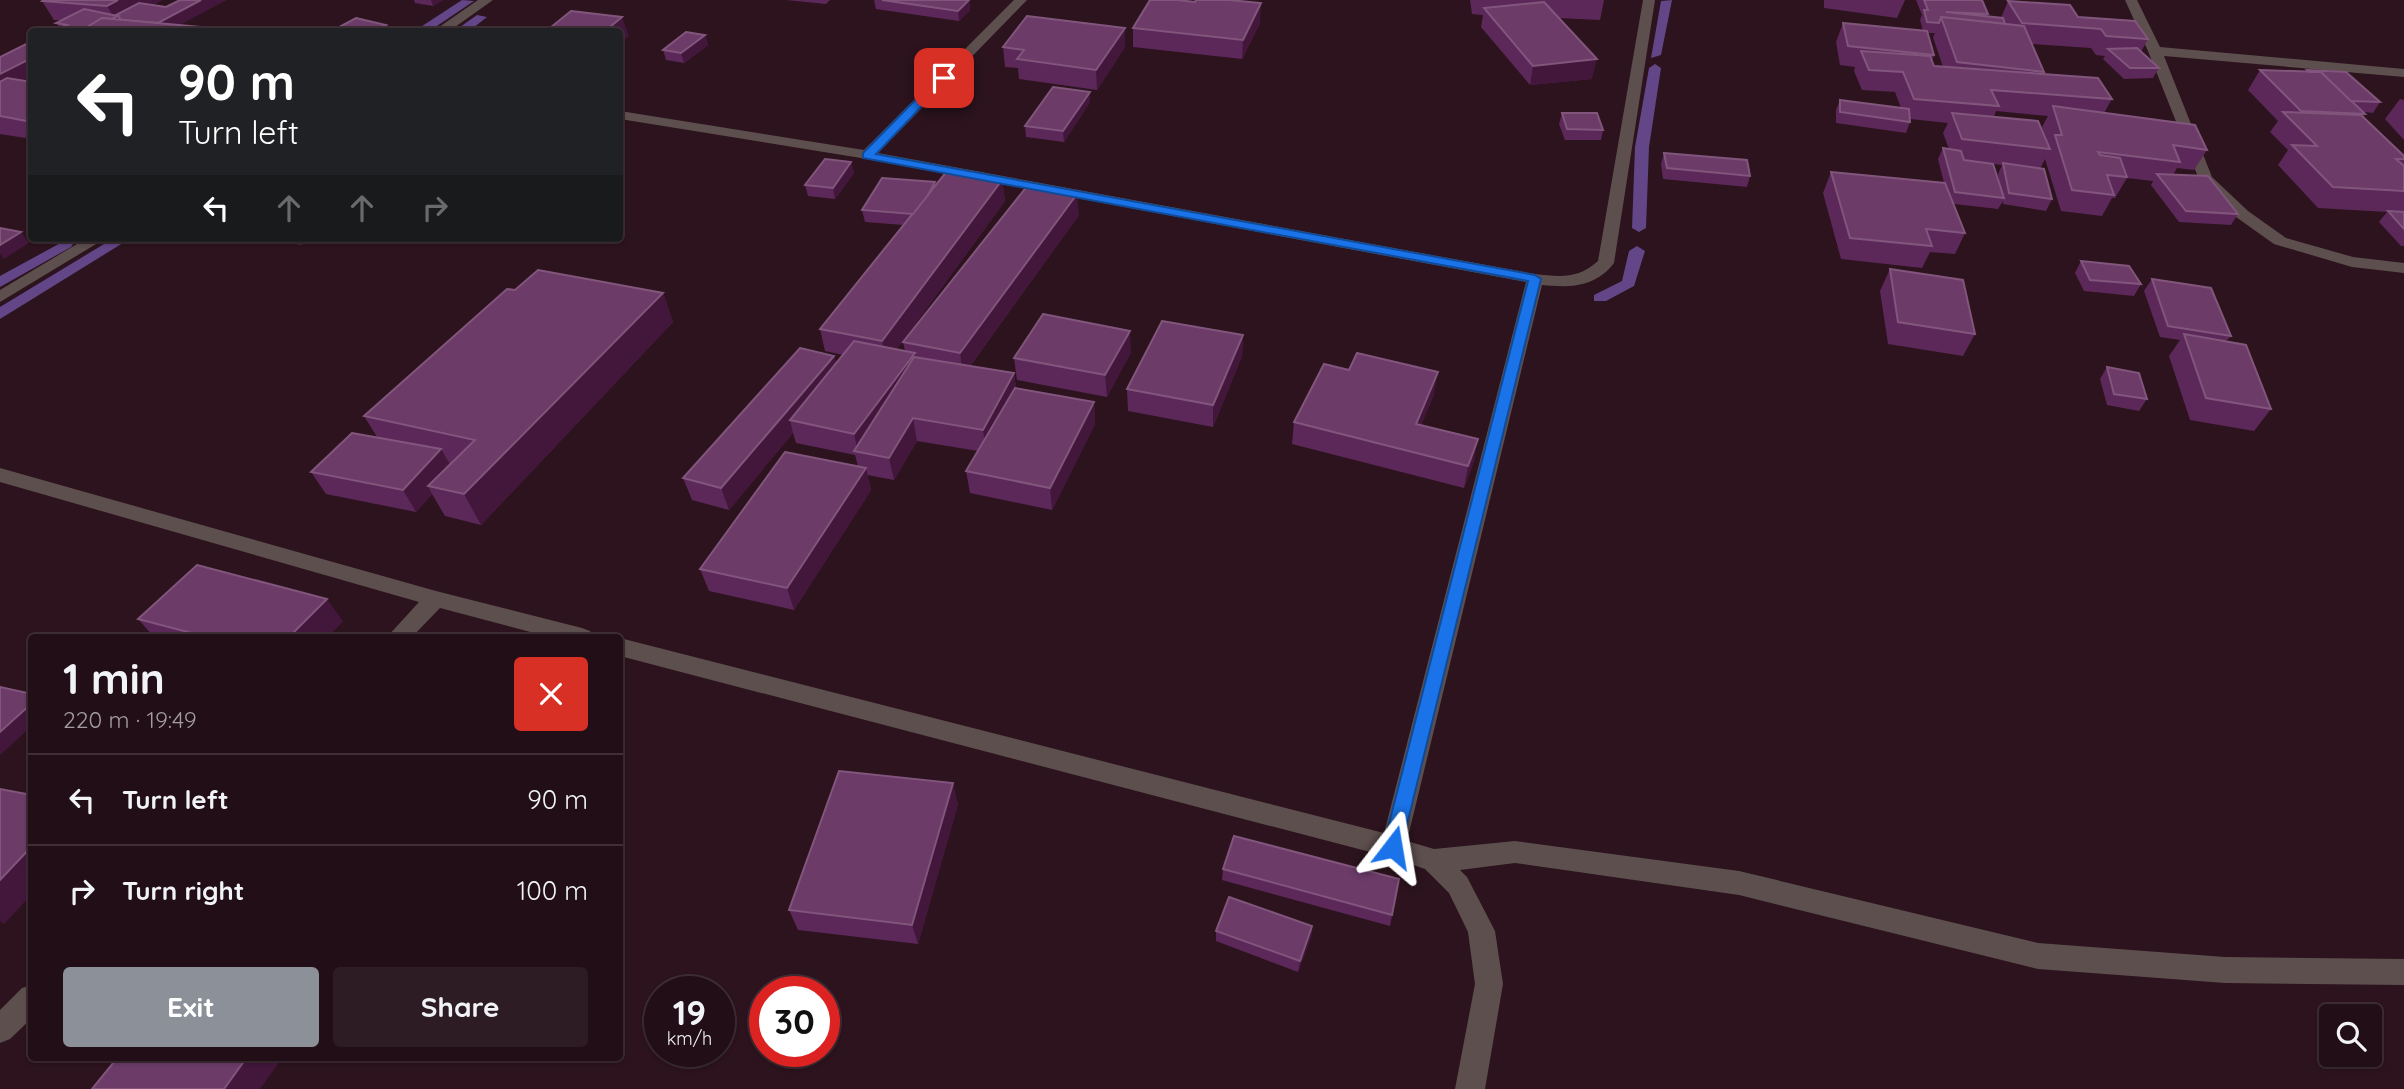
<!DOCTYPE html>
<meta charset="utf-8">
<style>
:root{--surface:#210e16;--page:#2d1c23;--text:#f1f3f6;--muted:#a29ca1;--line:#3e2e35;--accent:#8c9099}
body{margin:0;font-family:Quicksand,sans-serif;background:var(--page);color:var(--text);height:100vh;display:flex;flex-direction:column;font-size:26px;white-space:nowrap}
*{box-sizing:border-box;margin:0}
p{font-size:23px;color:var(--muted)}
.icon{flex:none;width:38px;height:38px;fill:none;stroke:currentColor;stroke-width:2;stroke-linecap:round;stroke-linejoin:round}
.map{position:relative;flex:1;overflow:hidden}
.details{position:absolute;left:28px;top:634px;width:595px;height:427px;display:flex;flex-direction:column;background:var(--surface);border-radius:7px;box-shadow:0 2px 5px #0004,0 0 0 2px var(--line)}
.details>*{flex:none}
.banner{position:absolute;left:28px;top:28px;width:595px;height:214px;border-radius:7px;box-shadow:0 2px 5px #0004,0 0 0 2px var(--line);background:#202124;color:#fff;overflow:hidden}
.buttons{position:absolute;left:2319px;top:1004px;display:grid;gap:14px}
.buttons a{display:grid;place-items:center;width:63px;height:63px;border-radius:7px;background:var(--surface);box-shadow:0 2px 5px #0004,0 0 0 2px var(--line);font-size:35px}
.speed{position:absolute;left:644px;top:976px;display:flex;gap:14px;font-size:35px;font-weight:700;text-align:center}
.speed>*{display:grid;place-content:center;width:91px;height:91px;border-radius:50%;background:var(--surface);box-shadow:0 2px 5px #0004,0 0 0 2px var(--line);line-height:1}
.speed small{font-size:18px;font-weight:400}
.speed .limit{border:10px solid #d22;background:#fff;color:#111}
.pin{position:absolute;display:grid;place-items:center;width:60px;height:60px;color:#fff;margin:-30px;border-radius:14px;box-shadow:0 4px 10px #0006}
.me{position:absolute;width:77px;margin:-38px;rotate:14deg;stroke-linejoin:round;filter:drop-shadow(0 0 5px #0008)}
.turn{display:flex;align-items:center;gap:24px;height:147px;padding:0 35px;font-size:32px}
.turn .icon{width:91px;height:91px;stroke-width:2.5}
.turn b{display:block;font-size:49px;line-height:60px}
.lanes{display:flex;align-items:center;height:66px;padding:0 35px;background:#0003;justify-content:center;gap:35px;direction:ltr}
.lanes .off{opacity:.35}
.round{display:grid;place-items:center;flex:none;width:74px;height:74px;border-radius:7px;background:var(--page)}
.head{display:flex;align-items:center;justify-content:space-between;height:119px;padding:0 35px}
h1{font-size:42px;font-weight:700;line-height:52px}
.action{display:flex;gap:14px;margin-top:auto;padding:14px 35px}
.action a{flex:1;height:80px;border-radius:7px;background:var(--accent);color:#fff;font-size:28px;font-weight:700;line-height:80px;text-align:center}
.action a+a{background:var(--page);color:var(--text)}
ul{padding:0;list-style:none}
li{display:flex;align-items:center;gap:21px;height:91px;padding:0 35px;border-top:2px solid var(--line)}
li div{flex:1}
li b{display:block;font-size:26px}
li em{font-style:normal}
.map>svg:first-child{display:block}
</style>
<div class="map">
<svg width="2404" height="1089" viewBox="0 0 2404 1089">
<rect width="100%" height="100%" fill="#2c131d"/>
<g fill="none" stroke-linecap="round" stroke-linejoin="round">
<!-- stream -->
<g fill="#634688" fill-rule="evenodd">
<path d="M462,0L474,1L428,32H413Z"/>
<path d="M1672,0L1661,55L1651,58L1661,1Z"/>
<path d="M477,15L487,17L468,32H453Z"/>
<path d="M1655,64L1661,68L1649,147L1646,228L1639,232L1632,228L1635,147L1649,68Z"/>
<path d="M114,238H131L0,319V307Z"/>
<path d="M66,240L73,244L71,247L0,287V276Z"/>
<path d="M1637,246L1645,251L1634,286L1606,301H1594V295L1622,281L1629,251Z"/>
</g>
<!-- street -->
<g fill="#5d4f4e" fill-rule="evenodd">
<path d="M478,0H493L448,32H432Z"/>
<path d="M1014,0H1027L878,153L1535,274C1560,277 1578,279 1598,261L1643,0H1655L1614,263C1596,287 1570,288 1542,285L1407,841L1434,849L1515,841L1739,871L2038,943L2225,957L2404,959V985L2225,983L2038,969L1739,895L1515,863L1460,870L1467,877L1495,931L1503,984L1485,1089H1455L1475,984L1468,932L1449,893L1425,869L1393,858L620,656V638L1384,833L1526,282L867,159L620,119V111L864,150Z"/>
<path d="M2125,0H2137L2160,47L2404,69V77L2164,56L2212,177L2248,211L2286,238L2353,257L2404,263V273L2352,267L2274,244L2236,217L2200,182L2148,51Z"/>
<path d="M87,238H106L0,302V290Z"/>
<path d="M0,468L436,591L582,628L590,631L593,637H549L440,608L412,637H387L419,602L0,482Z"/>
<path d="M32,985V1018L10,1039L0,1043V1010L22,988Z"/>
</g>
</g>
<!-- wall -->
<g fill="#5c2859" fill-rule="evenodd">
<path d="M43,0H162L153,5L166,7L180,0H226L179,25L60,28L56,23L61,20H54L42,1Z"/>
<path d="M414,0H443L433,6L415,3Z"/>
<path d="M786,0H830L826,4Z"/>
<path d="M874,0H969L970,10L959,21L876,9Z"/>
<path d="M1470,0H1604L1600,20L1558,18L1592,79L1530,85L1481,27L1483,15L1472,14Z"/>
<path d="M1824,0H1905L1897,18L1824,8Z"/>
<path d="M1916,0H1982L1988,14V16L2001,18L2008,1L2078,17L2148,39L2141,52L2159,68L2153,78L2124,79L2103,59L2105,56L2096,55L2091,48L2032,44L2044,72L2043,74L2112,99L2104,113L2207,150L2194,170L2177,168L2173,175L2238,214L2231,225L2179,222L2151,185L2153,181L2127,178L2115,198H2112L2102,216L2061,211L2045,159L2040,169L2052,199L2046,211L2003,204V201L1998,209L1954,204L1965,233L1955,254L1930,252L1922,268L1841,259L1823,193L1831,172L1944,183L1938,159L1943,148L1949,149L1943,133L1948,123L1910,119V122L1906,133L1836,123V110L1840,100L1901,108L1895,92L1862,90L1854,71L1855,67L1840,65L1836,42L1843,23L1923,31L1920,20L1922,15ZM1927,33H1935L1933,37L1943,67L1934,66L1932,61L1934,55ZM1996,111L2048,116L2042,127L2048,144L1994,117ZM1993,164L2002,165L1998,174L2000,186Z"/>
<path d="M1260,23L1242,59L1133,47V28Z"/>
<path d="M1125,28V47L1097,90L1019,79L1018,68L1005,67L1003,47Z"/>
<path d="M705,35L708,45L684,63L666,60L663,50Z"/>
<path d="M32,41V139L0,134V57Z"/>
<path d="M2260,70L2306,72L2307,70L2380,102L2373,113L2364,112L2365,114L2363,117L2404,156V246H2401L2379,222L2387,212L2318,208L2278,165L2288,150L2270,132L2278,121L2248,90Z"/>
<path d="M1090,92V102L1064,142L1026,137L1025,126Z"/>
<path d="M2400,99L2404,100V140L2385,119Z"/>
<path d="M1562,113L1603,130L1601,140H1565L1559,124Z"/>
<path d="M1664,153L1750,176L1747,187L1663,179L1661,164Z"/>
<path d="M851,162L854,173L835,199L808,196L805,185Z"/>
<path d="M1002,180L1005,201L897,349L905,351L903,342L1079,215L970,366L1014,373L1016,388L1094,402L1095,424L1052,510L970,493L966,471L978,451L917,441L894,480L867,475L871,490L794,610L709,591L700,569L858,466L855,455L796,443L793,433L729,510L692,500L683,478L834,356L836,363L843,355L825,351L820,329L904,225L865,222L862,210L935,182L936,186Z"/>
<path d="M268,238H312L301,245Z"/>
<path d="M2081,261L2141,284L2134,296L2084,291L2075,273Z"/>
<path d="M1890,269L1975,334L1963,356L1888,344L1880,291Z"/>
<path d="M2152,279L2231,336L2226,341L2271,409L2254,431L2190,420L2169,356L2180,340L2160,337L2144,291Z"/>
<path d="M515,290L663,293L673,322L481,525L445,516L432,494L416,512L326,494L311,472L377,437L364,416Z"/>
<path d="M1243,335L1242,356L1213,427L1128,411L1127,389Z"/>
<path d="M1131,352L1107,397L1017,380L1014,358Z"/>
<path d="M2107,367L2147,399L2139,411L2107,405L2100,379Z"/>
<path d="M1434,394L1421,425L1474,461L1464,488L1292,444L1294,422Z"/>
<path d="M138,619L343,621L327,637H154Z"/>
<path d="M958,804L918,944L798,930L789,910Z"/>
<path d="M1223,869L1399,879L1390,926L1222,880Z"/>
<path d="M1312,926L1311,937L1298,972L1216,941V931Z"/>
</g>
<!-- shaded-wall -->
<g fill="#42173b">
<path d="M118,0H162L124,23L86,32L114,18L107,6Z"/>
<path d="M201,0H226L167,32L151,27Z"/>
<path d="M431,0H443L433,6Z"/>
<path d="M969,0L970,10L959,21L958,11Z"/>
<path d="M1261,3L1260,23L1242,59L1243,40Z"/>
<path d="M622,17L629,36L620,44V32H604Z"/>
<path d="M386,25L389,32H373Z"/>
<path d="M1125,28V47L1097,90L1096,70Z"/>
<path d="M705,35L708,45L684,63L681,53Z"/>
<path d="M32,58V85L11,95L0,80V74Z"/>
<path d="M1597,59L1592,79L1530,85L1533,66Z"/>
<path d="M1090,92V102L1064,142L1063,131Z"/>
<path d="M851,162L854,173L835,199L833,188Z"/>
<path d="M1002,180L1005,201L887,363L882,341Z"/>
<path d="M1077,194L1079,215L963,375L960,353Z"/>
<path d="M21,232L29,243L4,259L0,254V245Z"/>
<path d="M297,238H312L301,245Z"/>
<path d="M663,293L673,322L481,525L464,494Z"/>
<path d="M1130,331L1131,352L1107,397L1105,375Z"/>
<path d="M1243,335L1242,356L1213,427V405Z"/>
<path d="M915,353L919,375L858,452L854,434Z"/>
<path d="M834,356L840,378L790,420L793,433L729,510L721,488Z"/>
<path d="M1438,372L1434,394L1412,446L1416,424Z"/>
<path d="M1014,373L1017,395L986,452L983,430Z"/>
<path d="M1094,402L1095,424L1052,510L1050,488Z"/>
<path d="M913,418L917,441L894,480L889,458Z"/>
<path d="M1478,439L1474,461L1464,488L1468,466Z"/>
<path d="M441,449L454,471L428,486L432,494L416,512L403,490Z"/>
<path d="M866,468L871,490L794,610L787,588Z"/>
<path d="M327,599L343,621L327,637H289Z"/>
<path d="M32,703V726L0,755V732Z"/>
<path d="M953,783L958,804L918,944L912,925Z"/>
<path d="M32,846V894L4,924L0,921V880Z"/>
<path d="M1312,926L1311,937L1298,972L1300,961Z"/>
<path d="M247,1057H283L260,1089H224Z"/>
</g>
<!-- building -->
<g fill="#6c3b68" stroke="#81557c" stroke-width="2">
<path d="M43,0H118L107,6L42,1Z"/>
<path d="M180,0H201L158,23L121,20L118,16L116,15L139,3L166,7Z"/>
<path d="M882,0H969L958,11Z"/>
<path d="M1150,0H1177L1195,2L1196,0H1229L1261,3L1243,40L1133,28Z"/>
<path d="M1924,0H1982L1988,14L1946,12L2003,18L2005,24L1941,17L1939,23L1927,22L1924,10H1928Z"/>
<path d="M2008,1L2070,5L2078,17L2135,21L2148,39L2106,36L2101,29L2022,23Z"/>
<path d="M1544,2L1597,59L1533,66L1484,8Z"/>
<path d="M84,9L118,16L111,19L102,18L79,32H52L67,25L56,23Z"/>
<path d="M571,11L622,17L604,32H545Z"/>
<path d="M1027,16L1125,28L1096,70L1017,59L1024,50L1003,47Z"/>
<path d="M1941,17L2024,26L2044,72L1957,62Z"/>
<path d="M102,18L256,32H79Z"/>
<path d="M356,18L386,25L373,32H330Z"/>
<path d="M1843,23L1927,31L1934,55L1848,46Z"/>
<path d="M686,32L705,35L681,53L663,50Z"/>
<path d="M32,41V58L0,74V57Z"/>
<path d="M2137,48L2159,68H2130L2108,49Z"/>
<path d="M1861,51L1930,56L1934,66L2098,78L2112,99L1991,90L1999,106L1914,99L1903,72L1869,70Z"/>
<path d="M2260,70L2321,72L2365,114L2301,111Z"/>
<path d="M2307,70L2346,72L2380,102L2351,101L2321,72H2309Z"/>
<path d="M7,78L32,82V122L0,116V82Z"/>
<path d="M1053,87L1090,92L1063,131L1025,126Z"/>
<path d="M1840,100L1909,109L1910,122L1840,112Z"/>
<path d="M2053,106L2195,125L2207,150L2173,145L2180,162L2098,152L2100,155L2120,158L2127,177L2107,175L2114,195L2072,190L2055,135H2062Z"/>
<path d="M2283,112L2361,115L2404,156V159H2396L2404,166V191L2333,187L2292,145L2317,146Z"/>
<path d="M1562,113H1597L1603,130L1567,129Z"/>
<path d="M1952,113L2038,121L2050,149L1962,139Z"/>
<path d="M1943,148L1961,151L1964,160L1993,164L2004,198L1955,192Z"/>
<path d="M1664,153L1747,160L1750,176L1667,168Z"/>
<path d="M825,159L851,162L833,188L805,185Z"/>
<path d="M2003,163L2044,169L2052,199L2009,193Z"/>
<path d="M947,171L1002,180L882,341L820,329Z"/>
<path d="M1831,172L1945,183L1965,233L1926,229L1932,246L1850,238Z"/>
<path d="M2157,174L2208,176L2238,214L2186,211Z"/>
<path d="M882,178L935,182L928,195L913,214L862,210Z"/>
<path d="M1028,185L1077,194L960,353L903,342Z"/>
<path d="M2388,211L2404,212V229Z"/>
<path d="M0,228L21,232L0,245Z"/>
<path d="M2081,261L2129,266L2141,284L2090,280Z"/>
<path d="M1890,269L1963,280L1975,334L1898,322Z"/>
<path d="M538,270L663,293L464,494L428,486L475,440L364,416L507,289L515,290Z"/>
<path d="M2152,279L2211,288L2231,336L2168,326Z"/>
<path d="M1043,314L1130,331L1105,375L1014,358Z"/>
<path d="M1162,321L1243,335L1213,405L1127,389Z"/>
<path d="M2184,334L2246,345L2271,409L2206,398Z"/>
<path d="M854,341L915,353L854,434L790,420Z"/>
<path d="M800,348L834,356L721,488L683,478Z"/>
<path d="M1357,353L1438,372L1416,424L1478,439L1468,466L1294,422L1324,364L1349,370Z"/>
<path d="M914,357L1014,373L983,430L913,418L889,458L854,451Z"/>
<path d="M2107,367L2139,373L2147,399L2114,394Z"/>
<path d="M1015,388L1094,402L1050,488L966,471Z"/>
<path d="M352,433L441,449L403,490L311,472Z"/>
<path d="M785,452L866,468L787,588L700,569Z"/>
<path d="M197,565L327,599L289,637H207L138,619Z"/>
<path d="M0,687L32,694V703L0,732Z"/>
<path d="M839,771L953,783L912,925L789,910Z"/>
<path d="M0,789L32,795V846L0,880Z"/>
<path d="M1234,836L1399,879L1392,915L1223,869Z"/>
<path d="M1229,897L1312,926L1300,961L1216,931Z"/>
<path d="M118,1057H247L224,1089H92Z"/>
</g>
<!-- route -->
<path fill="#1a73e8" stroke="#114b97" stroke-width="2" d="M940,75L949,78L876,154L1535,275L1541,279L1400,853L1393,855L1386,853L1383,847L1528,281L863,158V153Z"/>
</svg>
<div class="buttons">
<a><svg class="icon" aria-label="search" viewBox="0 0 24 24"><circle cx="10" cy="10" r="6"/><path d="M15 15l6 6"/></svg></a>
</div>
<div class="speed"><div>19<small>km/h</small></div><div class="limit">30</div></div>
<div class="pin" style="left:944px;top:78px;background:#d93025"><svg class="icon" aria-label="arrive" viewBox="0 0 24 24"><path d="M6 21V4h12l-3 4 3 4H6"/></svg></div>
<svg class="me" style="left:1393px;top:847px" viewBox="-20 -20 40 40"><path d="M0-17L14 15 0 8-14 15z" fill="#1a73e8" stroke="#fff" stroke-width="4"/></svg>
<div class="banner">
<div class="turn"><svg class="icon" aria-label="left" viewBox="0 0 24 24"><path d="M17 20v-9H6M10 6l-5 5 5 5"/></svg><div><b>90 m</b>Turn left</div></div>
<div class="lanes"><svg class="icon" aria-label="left" viewBox="0 0 24 24"><path d="M17 20v-9H6M10 6l-5 5 5 5"/></svg><svg class="icon off" aria-label="ahead" viewBox="0 0 24 24"><path d="M12 20V5M6 11l6-6 6 6"/></svg><svg class="icon off" aria-label="ahead" viewBox="0 0 24 24"><path d="M12 20V5M6 11l6-6 6 6"/></svg><svg class="icon off" aria-label="right" viewBox="0 0 24 24"><path d="M7 20v-9h11M14 6l5 5-5 5"/></svg></div>
</div>
<section class="details">
<div class="head"><div><h1>1 min</h1><p>220 m · 19:49</p></div><a class="round" style="background:#d93025;color:#fff"><svg class="icon" aria-label="close" viewBox="0 0 24 24"><path d="M6 6l12 12M18 6L6 18"/></svg></a></div>
<ul>
<li><svg class="icon" aria-label="left" viewBox="0 0 24 24"><path d="M17 20v-9H6M10 6l-5 5 5 5"/></svg><div><b>Turn left</b></div><em>90 m</em></li>
<li><svg class="icon" aria-label="right" viewBox="0 0 24 24"><path d="M7 20v-9h11M14 6l5 5-5 5"/></svg><div><b>Turn right</b></div><em>100 m</em></li>
</ul>
<div class="action"><a>Exit</a><a>Share</a></div>
</section>
</div>
